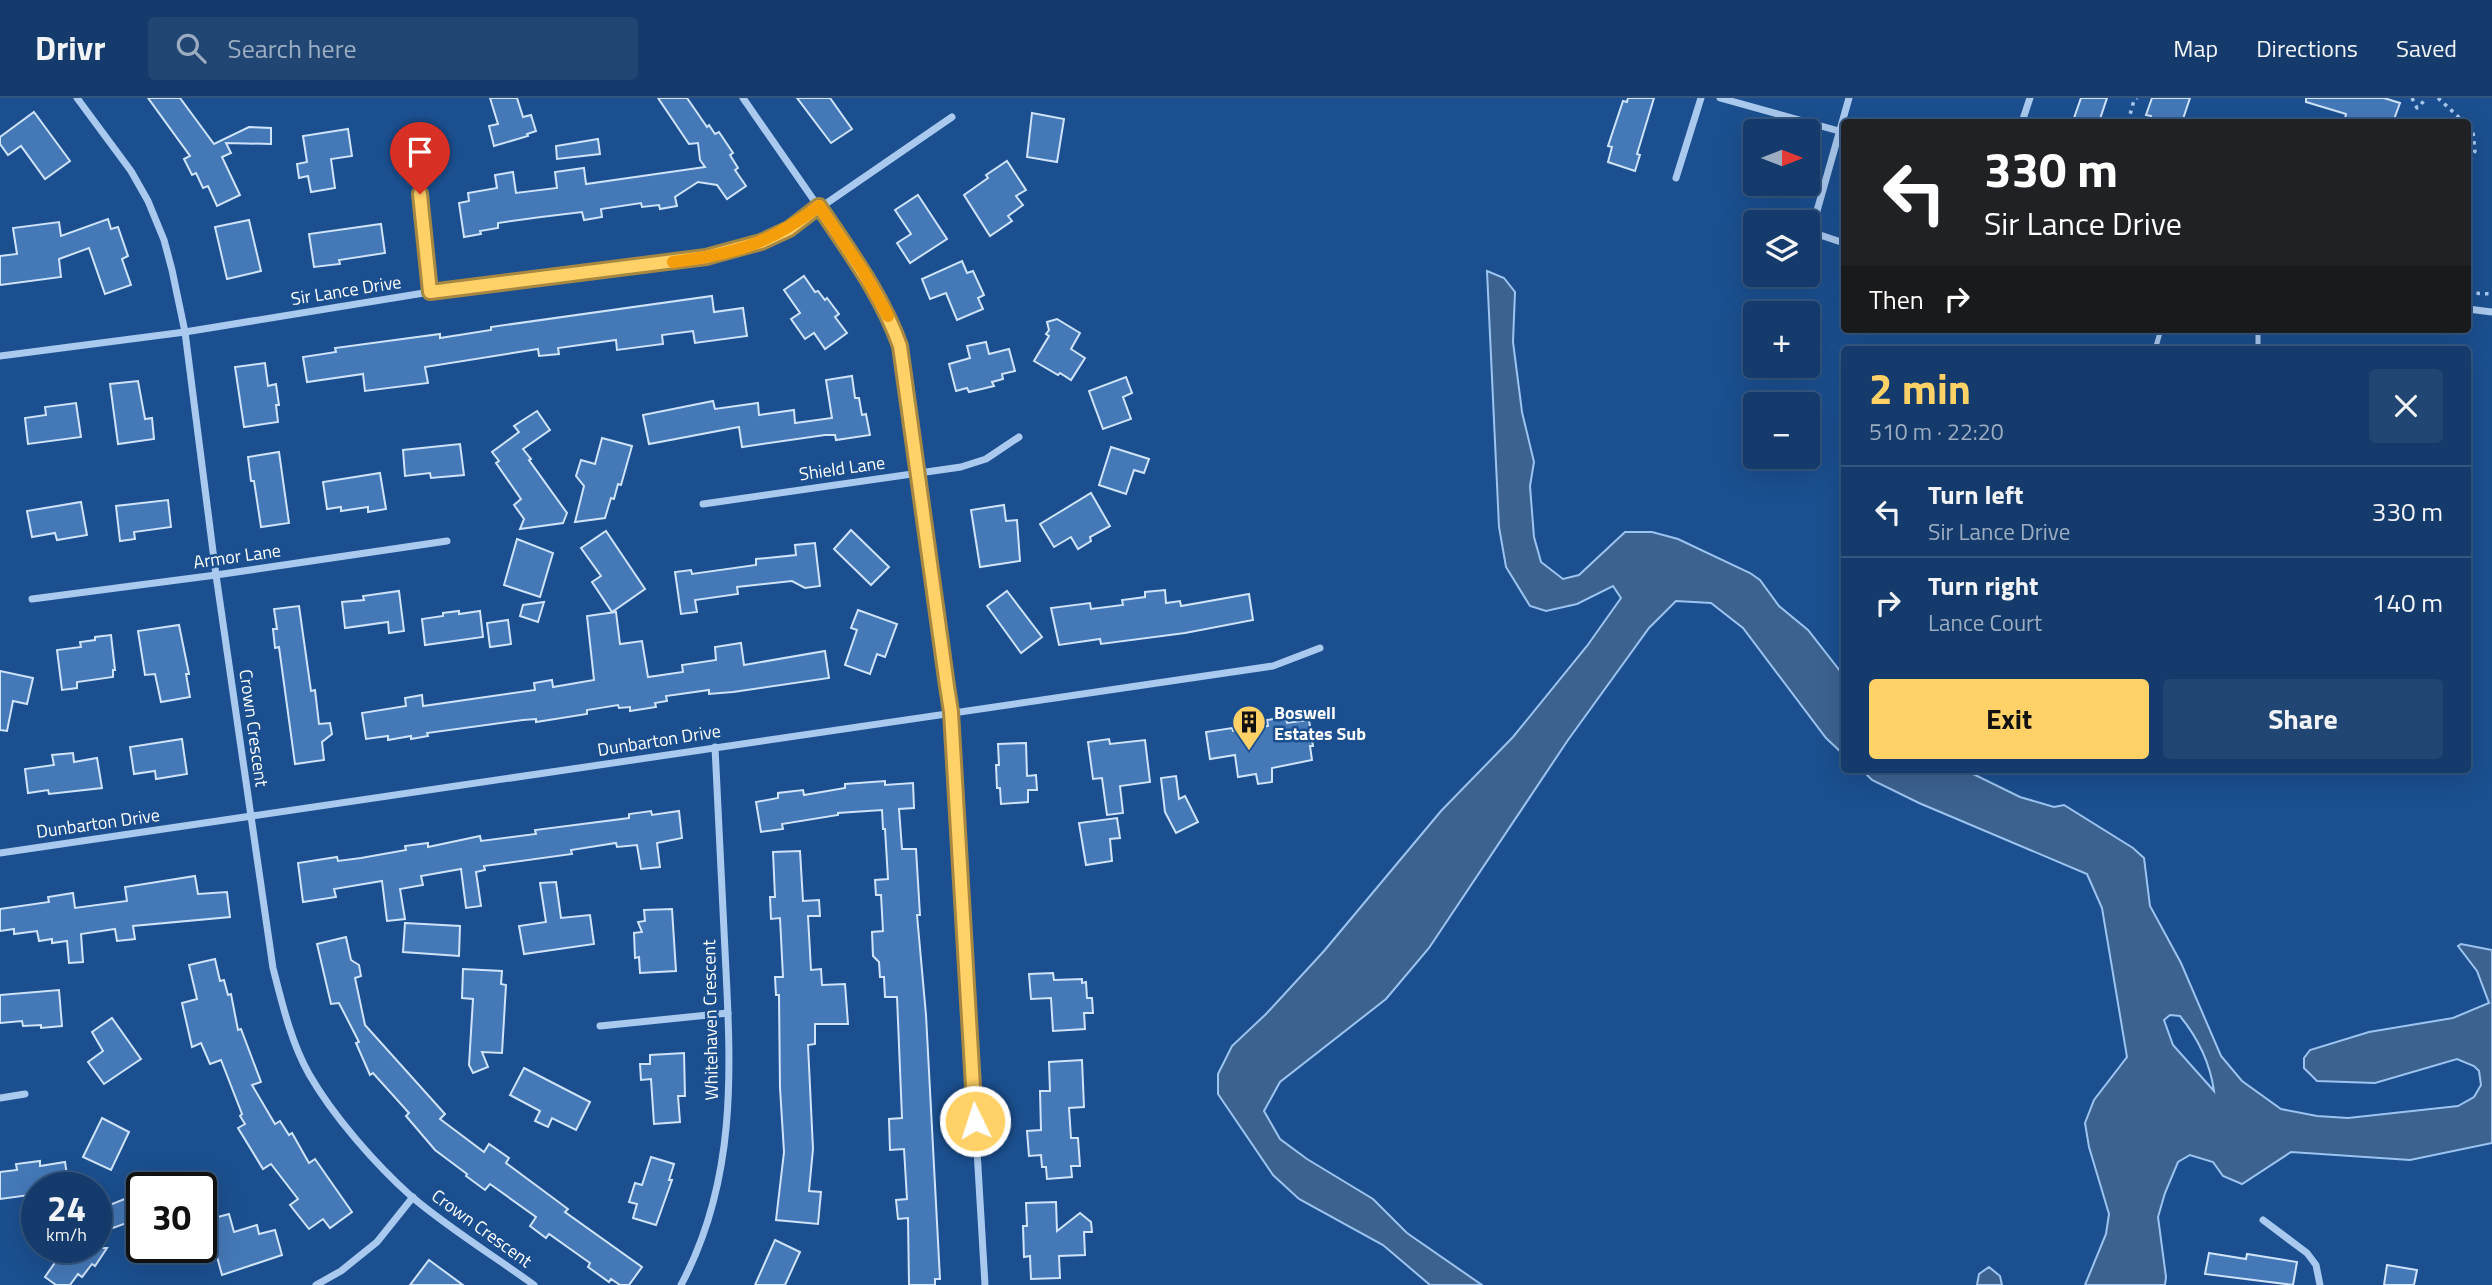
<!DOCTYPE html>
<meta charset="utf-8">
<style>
:root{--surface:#143b6b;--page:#214673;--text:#f1f3f6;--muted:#9dadc1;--line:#33557e;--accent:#ffd166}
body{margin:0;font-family:"Titillium Web",sans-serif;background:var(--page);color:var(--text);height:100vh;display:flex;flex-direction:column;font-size:26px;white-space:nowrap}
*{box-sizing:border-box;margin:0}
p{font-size:23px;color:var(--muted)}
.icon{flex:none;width:38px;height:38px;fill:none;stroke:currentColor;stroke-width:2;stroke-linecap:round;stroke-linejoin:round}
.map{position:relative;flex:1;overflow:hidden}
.drawer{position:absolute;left:1841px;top:248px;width:630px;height:427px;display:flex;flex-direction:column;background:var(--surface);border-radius:7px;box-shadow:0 7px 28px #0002,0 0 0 2px var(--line)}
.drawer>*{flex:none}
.guide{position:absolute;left:1841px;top:21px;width:630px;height:214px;border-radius:7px;box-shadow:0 7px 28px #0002,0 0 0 2px var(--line);background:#202124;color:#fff;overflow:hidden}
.needle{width:46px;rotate:90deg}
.tools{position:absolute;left:1743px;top:21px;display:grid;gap:14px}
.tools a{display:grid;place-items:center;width:77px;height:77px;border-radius:7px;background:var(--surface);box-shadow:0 7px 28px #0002,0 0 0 2px var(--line);font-size:35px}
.speed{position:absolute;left:21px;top:1074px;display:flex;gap:14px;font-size:35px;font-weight:700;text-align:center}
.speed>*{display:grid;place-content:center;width:91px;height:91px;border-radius:50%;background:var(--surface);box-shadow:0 7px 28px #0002,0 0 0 2px var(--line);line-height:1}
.speed small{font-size:18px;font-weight:400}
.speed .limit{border:4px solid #111;border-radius:10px;background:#fff;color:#111}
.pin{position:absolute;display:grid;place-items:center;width:60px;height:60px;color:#fff;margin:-72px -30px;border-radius:50% 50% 50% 0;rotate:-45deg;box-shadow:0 0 7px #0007}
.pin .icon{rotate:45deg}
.me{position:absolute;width:77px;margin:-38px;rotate:356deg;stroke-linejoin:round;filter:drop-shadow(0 0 5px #0008)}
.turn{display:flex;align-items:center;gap:24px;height:147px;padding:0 28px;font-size:32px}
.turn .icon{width:91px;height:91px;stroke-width:2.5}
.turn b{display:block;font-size:49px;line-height:60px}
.then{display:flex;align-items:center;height:66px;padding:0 28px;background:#0003;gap:14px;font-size:26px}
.round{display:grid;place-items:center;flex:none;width:74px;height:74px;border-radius:7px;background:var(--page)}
.headline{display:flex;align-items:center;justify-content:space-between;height:119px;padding:0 28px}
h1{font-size:42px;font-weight:700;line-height:52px;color:var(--accent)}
.primary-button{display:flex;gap:14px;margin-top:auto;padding:14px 28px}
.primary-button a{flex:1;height:80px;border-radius:7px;background:var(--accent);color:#111;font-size:28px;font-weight:700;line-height:80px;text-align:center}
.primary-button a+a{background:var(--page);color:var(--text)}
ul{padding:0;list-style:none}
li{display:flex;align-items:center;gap:21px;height:91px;padding:0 28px;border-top:2px solid var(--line)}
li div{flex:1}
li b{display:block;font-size:26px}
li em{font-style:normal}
header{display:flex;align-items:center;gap:42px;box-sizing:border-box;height:98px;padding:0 35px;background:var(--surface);border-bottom:2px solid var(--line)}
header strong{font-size:33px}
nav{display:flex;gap:38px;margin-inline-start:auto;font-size:24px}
.search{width:490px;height:63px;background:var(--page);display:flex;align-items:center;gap:18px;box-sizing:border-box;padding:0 24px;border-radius:7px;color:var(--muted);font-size:26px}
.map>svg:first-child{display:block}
</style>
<header>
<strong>Drivr</strong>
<div class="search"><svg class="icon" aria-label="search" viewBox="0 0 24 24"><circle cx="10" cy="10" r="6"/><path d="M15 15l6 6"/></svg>Search here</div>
<nav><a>Map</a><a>Directions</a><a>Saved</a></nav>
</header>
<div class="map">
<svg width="2492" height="1187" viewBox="0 0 2492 1187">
<rect width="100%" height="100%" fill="#1b4f8f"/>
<!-- water -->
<g fill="#3c6290" stroke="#9cc4f0" stroke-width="2" fill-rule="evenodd">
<path d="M1487,173L1504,180L1515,194L1513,244L1522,314L1534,364L1530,388L1534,439L1541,464L1563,481L1579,477L1625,434H1652L1678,441L1750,475L1760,482L1779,508L1808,532L1844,578V657L1826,640L1743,530L1711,505L1676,503L1649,530L1568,642L1429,850L1386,901L1280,984L1264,1013L1280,1041L1307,1061L1373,1101L1407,1135L1482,1187H1430L1383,1147L1299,1101L1273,1077L1218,996V976L1232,948L1266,916L1324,853L1441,713L1513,639L1587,548L1621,500L1613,488L1577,506L1546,513L1530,508L1506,469L1499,429Z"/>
<path d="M1862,672H1965L2020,699L2054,709L2064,707L2133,750L2144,760L2150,808L2181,865L2221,958L2242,983L2281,1011L2317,1018L2348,1020L2458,1008L2474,999L2481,987L2479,973L2474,968L2457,961L2375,985L2317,983L2304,970V960L2310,952L2369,934L2453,920L2489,905L2477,873L2458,848L2461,846L2492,852V1045L2410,1062L2291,1054L2242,1086L2223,1078L2213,1064L2190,1057L2178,1064L2165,1095L2158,1119L2166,1179L2165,1187H2085L2106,1136L2109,1116L2089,1049L2085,1025L2094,1002L2127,959L2102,810L2087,776L1919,705L1872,682ZM2170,917L2180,918C2198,940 2210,965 2214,993L2173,947L2164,922Z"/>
<path d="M1989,1169L2000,1178L2002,1187H1977L1979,1176Z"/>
</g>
<!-- building -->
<g fill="#4478b7" stroke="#cfe3fa" stroke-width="2">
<path d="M148,0H180L214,46L249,29L271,30V46L226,45L231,55L222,59L240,97L217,108L208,88L203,90L196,75L192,77L184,61L190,58Z"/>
<path d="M490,0H517L523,19L531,17L536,33L527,36L528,38L494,48L489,28L498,26Z"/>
<path d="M658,0H687L707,29L709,27L715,36L719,34L733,55L730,57L738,70L735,72L746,88L727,101L717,87L698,84L675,99L677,108L660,111L659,107L642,109L641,105L601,111L602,119L584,122L582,114L541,119L498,125V130L480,133L481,136L464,139L459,105L469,103L468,95L497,90L495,77L513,74L516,95L557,90L555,74L584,70L586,86L705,69L700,62L698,45L689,46Z"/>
<path d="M797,0H830L852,31L831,45Z"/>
<path d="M1628,0H1654L1637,56L1640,57L1635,73L1608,64L1612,49L1608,48L1623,3L1627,4Z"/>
<path d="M2081,0H2107L2099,24H2078L2079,21L2074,20Z"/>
<path d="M2152,0H2190L2182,24H2149L2151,18L2146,17Z"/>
<path d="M2306,0H2384L2400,5L2393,24H2357L2345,21L2346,16L2306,4Z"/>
<path d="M34,14L70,63L45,81L21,48L8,57L0,46V39Z"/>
<path d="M1032,15L1064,21L1057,64L1027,59Z"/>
<path d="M348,31L352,58L331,61L335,90L311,94L308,78L299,80L297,66L307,64L303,38Z"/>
<path d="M598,41L600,56L557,61L556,48Z"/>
<path d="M1007,63L1026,92L1016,98L1023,107L1008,118L1012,123L990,138L964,97L988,80L986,77Z"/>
<path d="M918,97L947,141L910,165L897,145L911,136L895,112Z"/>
<path d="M108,121L111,131L118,129L128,158L122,161L131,187L105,196L89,150L59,161L61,179L0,187V158L17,156L13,130L59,124L61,138Z"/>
<path d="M249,122L261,173L227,181L215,129Z"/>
<path d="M381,126L385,155L339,162L340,166L314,169L309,136Z"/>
<path d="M962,163L967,175L973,173L984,197L978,200L983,211L957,222L946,195L930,201L922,181Z"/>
<path d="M804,178L815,194L818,193L825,202L827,200L839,216L835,219L847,235L825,251L814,235L805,241L791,221L800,215L784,192Z"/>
<path d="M712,198L714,214L743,210L747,238L695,245L693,233L662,237L663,246L617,252L616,242L558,250L559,256L539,258L538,251L425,269L428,285L365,293L363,276L307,284L303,259L336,254L335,250L440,236V240L491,232V229Z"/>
<path d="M1057,221L1080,235L1071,251L1085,260L1071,282L1060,275L1058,277L1034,263L1049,238L1046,236L1049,232L1047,224Z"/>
<path d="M986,244L989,256L1009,251L1015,273L1002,276L1003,281L992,284L994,288L969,294L967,290L956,293L949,266L970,260L967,248Z"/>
<path d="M265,265L268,288L276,286L279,307H276L278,324L244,329L235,269Z"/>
<path d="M852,278L855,300H859L862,317L866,316L870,337L836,342L835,337H825L742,349L739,329L649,346L643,317L713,303L715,311L758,305L759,317L794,312L795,325L832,320L826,282Z"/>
<path d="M1126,279L1132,295L1123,299L1131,321L1103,331L1089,293Z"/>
<path d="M138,283L145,321L152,320L154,341L118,346L110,286Z"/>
<path d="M76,305L81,339L28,346L25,320L46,317L45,309Z"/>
<path d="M537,313L550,332L523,351L531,361L529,362L567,415L563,425L520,431L524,421L514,407L521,401L496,365L499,363L492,354L519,334L514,328Z"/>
<path d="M602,340L632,348L621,387L618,386L614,401L611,400L605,420L575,424L584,388L576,378L581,362L595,366Z"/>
<path d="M460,346L464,377L431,380L430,375L405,378L403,352Z"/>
<path d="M1111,349L1149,361L1144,375L1134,372L1126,396L1099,387Z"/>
<path d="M279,354L289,425L261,429L254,383H251L248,359Z"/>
<path d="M380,375L386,411L368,414V409L341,413V409L327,411L323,384Z"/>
<path d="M1091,395L1110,428L1090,439L1091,443L1078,451L1071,439L1054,449L1040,426Z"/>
<path d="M168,402L171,429L134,434L135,441L120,443L116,408Z"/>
<path d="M81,404L87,437L57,442L55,435L32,439L27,413Z"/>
<path d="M1004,407L1006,423L1017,422L1020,463L980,469L971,412Z"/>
<path d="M851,432L889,469L871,487L834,451Z"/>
<path d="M606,433L645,491L612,514L592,484L601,478L581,450Z"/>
<path d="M517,441L553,455L540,499L504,487Z"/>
<path d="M815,445L820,488L805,490L792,483L737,489L738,496L695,502L697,514L681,516L675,474L691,472L692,476L756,467V461L796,457L795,447Z"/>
<path d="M1165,492L1166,505L1180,503L1181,508L1249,496L1253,522L1185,535L1101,546L1100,541L1059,547L1051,510L1090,505L1091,511L1123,507L1122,502L1145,499V494Z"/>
<path d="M399,493L404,533L389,535L388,524L345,530L342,504L364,502L363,498Z"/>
<path d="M1007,493L1042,539L1021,555L987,508Z"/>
<path d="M544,504L538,524L520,518L523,507Z"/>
<path d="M299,508L311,593L315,592L319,626L330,625L332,636L322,644L324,662L295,666L279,549L275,550L273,531H277L274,511Z"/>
<path d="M858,512L897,526L885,559L877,556L870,576L845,567L857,532L851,530Z"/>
<path d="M459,513V516L480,513L483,539L425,547L422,521L443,518V515Z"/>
<path d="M616,514L620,546L642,543L648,579L683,574L682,567L716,562L715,549L741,545L744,567L825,553L829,580L733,594L709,596V592L666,598L667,603L655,605L656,609L630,613V609L619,610L618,607L587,612V616L536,624V621L523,622L427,635L428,638L411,641V638L388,642V638L366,641L362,615L406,608L405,600L422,597L423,608L535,592L534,585L552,582L553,589L594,582L587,518Z"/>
<path d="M508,522L511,546L490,549L487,525Z"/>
<path d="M179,527L189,576H186L190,599L161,604L155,576L145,577L138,533Z"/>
<path d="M111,537L115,572H113V579L77,584V590L62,592L57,552L81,549L80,544L95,542V539Z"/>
<path d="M0,573L33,580L27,606L13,603L7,633L0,632Z"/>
<path d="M1286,619L1287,625L1309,622L1313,648H1310L1312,662L1272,670V684L1258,686L1256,676L1238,679L1235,657L1210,661L1206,634L1232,630L1233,633L1268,628L1267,622Z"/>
<path d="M182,641L187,676L156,681L155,673L134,676L130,649Z"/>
<path d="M1109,641L1110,646L1145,642L1150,684L1120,688L1123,715L1107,717L1102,680L1093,681L1088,644Z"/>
<path d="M1026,645L1027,678L1036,677L1037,692H1028V704L1001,706L1000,690H997L996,667H999L998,646Z"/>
<path d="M73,655L74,664L97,660L102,690L49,696L48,692L28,695L25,671L54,667L52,657Z"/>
<path d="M1176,678L1179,701L1185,698L1198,724L1176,735L1165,714L1161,680Z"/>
<path d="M885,683V687L913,685L914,710L899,711L902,751H916L920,817H917L926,917L940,1181H935V1187H909L908,1120L898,1121L896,1102L907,1101L904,1051L890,1052L889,1021L902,1020L897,899H885L884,879H880L879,864L873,858L872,834L883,833L881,797H876L875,782L888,781L885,731H883L882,712L838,715V717L782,726L783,731L761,734L756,704L778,700V695L803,692L804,697L845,690V686Z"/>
<path d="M651,713L652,717L679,713L682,740L657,745L660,769L641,771L637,747L617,749L616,745L571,752L572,756L484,768L485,772L476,774L481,808L466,810L461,771L421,778L423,787L400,791L405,821L387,823L382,783L334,791L336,799L303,804L298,765L337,759L338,763L361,760L406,752L405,748L428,745V749L480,738L481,743L536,736L535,732L629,720V716Z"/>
<path d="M1117,720L1120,740L1110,741L1112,763L1086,767L1079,725Z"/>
<path d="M800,753L803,803L819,802L820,818H808L811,872L821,871L822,887L845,886L848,926H815V946L808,947L813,1051L809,1093L821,1094L818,1126L776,1122L784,1054L780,990L779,897H776L775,879H783L780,820L771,821L770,799H775L773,754Z"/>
<path d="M195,778L198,796L227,794L230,819L133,828L135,841L117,843L115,831L81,836L83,864L69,865L67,843L52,845V841L39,843L37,833L14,836V831L0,833V811L49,804L48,799L73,795L75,810L127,803L125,789Z"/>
<path d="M556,784L561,820L590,817L594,846L524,856L519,828L546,824L540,785Z"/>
<path d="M672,811L676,873L640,875L639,859L635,860L634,835L642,834L638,824L645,823L644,812Z"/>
<path d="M405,825L460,828L459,858L403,854Z"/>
<path d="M346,839L351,862L359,867L361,878L355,880L365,927L445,1016L440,1021L484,1054L489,1046L509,1060L506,1065L568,1111L565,1114L642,1169L629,1187H620L611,1181L609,1184L588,1169L590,1165L549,1136L546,1140L530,1128L536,1119L490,1086L485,1092L466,1078L467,1076L435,1052L406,1018L409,1015L373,975L370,977L356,945L359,944L339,905L331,906L317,846Z"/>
<path d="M215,861L220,883L224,882L228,897L231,896L238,932L241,931L261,984L252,987L275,1026L280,1023L289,1037L292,1035L309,1065L315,1061L352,1114L330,1130L323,1121L309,1131L290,1107L298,1101L271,1066L263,1071L238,1030L245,1026L240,1018L242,1016L221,962L210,966L201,945L192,949L182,905L197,901L189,867Z"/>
<path d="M463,871L502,873L501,886L506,887L502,955L482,954L488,969L473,975L469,967L473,901L462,900Z"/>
<path d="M1053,875L1054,882L1082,881V885L1086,884L1087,900H1092L1093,915H1084L1085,931L1053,933L1051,900L1031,901L1029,876Z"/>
<path d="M59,892L62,928L41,930V927L23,928L22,923L0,925V897Z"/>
<path d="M112,920L141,961L104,986L88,964L103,953L92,934Z"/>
<path d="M684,955L685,998H678L680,1024L654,1026L651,981L641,982L640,966H650V957Z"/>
<path d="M1082,962L1084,1009L1069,1010L1071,1040H1078L1080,1068H1071L1072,1079L1047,1081L1046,1069H1042L1041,1057L1029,1058L1027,1033L1041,1032L1040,993H1050L1049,964Z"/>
<path d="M524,970L590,1004L576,1032L552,1020L548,1029L535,1023L540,1013L510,997Z"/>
<path d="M102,1020L129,1034L111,1072L83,1059Z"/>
<path d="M651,1059L674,1066L669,1082H672L656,1127L633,1120L637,1106L629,1104L635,1085L642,1087Z"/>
<path d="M40,1063V1068L65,1064L69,1090H37V1096L0,1101V1074L17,1072L16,1066Z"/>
<path d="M142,1094V1100L124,1126L110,1131L102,1110Z"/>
<path d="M1056,1104L1057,1133L1080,1115L1091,1124L1092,1134H1084L1085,1157L1059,1158L1060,1180L1031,1181L1030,1158L1024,1159L1023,1128H1027L1026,1105Z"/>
<path d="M229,1116L234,1134L257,1127L259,1136L275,1132L282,1157L222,1177L207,1122Z"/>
<path d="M775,1142L800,1154L785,1187H755Z"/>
<path d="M65,1150H107L95,1168L92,1166L82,1179L78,1176L70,1187H56L45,1179Z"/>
<path d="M2209,1155L2246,1161L2247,1156L2297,1164L2293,1187L2205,1176Z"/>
<path d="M429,1162L463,1187H410Z"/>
<path d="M2387,1167L2417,1172L2414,1187H2384Z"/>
</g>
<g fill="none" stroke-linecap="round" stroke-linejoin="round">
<!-- path -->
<g stroke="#a9c9ee" stroke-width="3.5" stroke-dasharray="3.5 5" stroke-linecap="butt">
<path d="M2412,0L2417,10L2427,0"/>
<path d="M2438,0L2464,24"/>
<path d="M2128,24L2134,2L2137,0"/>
<path d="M2468,28L2473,34L2475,53L2468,67"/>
<path d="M2468,195L2492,196"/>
</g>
<!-- service -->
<g stroke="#a9c9ee" stroke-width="5">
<path d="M2229,24V23L2235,24"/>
<path d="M2155,252L2161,231"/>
<path d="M2258,252V231"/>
</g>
<!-- minor -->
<g stroke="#a9c9ee" stroke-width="7">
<path d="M77,0L131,73L148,103L164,142L172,172L185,234L216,477L273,870C282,905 291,944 309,976C333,1018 376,1067 412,1099C450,1131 494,1158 534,1187"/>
<path d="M743,0L863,173L891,223L900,248L951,614L985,1187"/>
<path d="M1720,0L1839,33"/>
<path d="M2022,24L2030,0"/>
<path d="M415,46L430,194"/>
<path d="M1676,80L1701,0"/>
<path d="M1844,145L1811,134L1849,0"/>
<path d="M2468,211L2492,214"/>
<path d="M0,258L185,234L430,194L706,160C735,153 762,144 789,131L952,19"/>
<path d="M703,406L961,369L986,361L1019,339"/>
<path d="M32,501L216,477L447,443"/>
<path d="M0,755L1273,568L1320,550"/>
<path d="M600,928L728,915"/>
<path d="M0,1000L25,996"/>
<path d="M2263,1122L2307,1155L2316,1167L2320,1187"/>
<path d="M316,1187L341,1173L377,1144L413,1099"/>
<path d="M681,1187C738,1080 731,970 725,853C722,785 718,717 715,649"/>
</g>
</g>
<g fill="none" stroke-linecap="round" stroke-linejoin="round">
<!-- route casing -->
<g stroke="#a68842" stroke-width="18">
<path id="route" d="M420,96L430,194L706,159L761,144L789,131L819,108C849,153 882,197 900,248L947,588L951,614L975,1023"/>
</g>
<!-- route -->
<use href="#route" stroke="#ffd166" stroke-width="12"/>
<!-- slow -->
<path stroke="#f59e0b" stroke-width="12" d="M673,164C735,156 769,146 819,108L863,173L888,218"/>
</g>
<!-- icons -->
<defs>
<g id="building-pin" transform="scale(1.75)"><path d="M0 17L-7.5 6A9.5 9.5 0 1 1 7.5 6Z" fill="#ffd166" stroke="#1b4f8f"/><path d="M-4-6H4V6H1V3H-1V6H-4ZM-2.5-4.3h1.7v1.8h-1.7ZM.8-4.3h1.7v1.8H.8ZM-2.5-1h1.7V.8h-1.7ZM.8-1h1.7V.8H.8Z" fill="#111"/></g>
</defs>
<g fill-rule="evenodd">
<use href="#building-pin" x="1249" y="624"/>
</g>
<g text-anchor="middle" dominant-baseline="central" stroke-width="5" stroke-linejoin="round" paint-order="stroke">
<!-- street labels -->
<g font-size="18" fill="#fff" stroke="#1b4f8f">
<text transform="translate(346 192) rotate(-9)">Sir Lance Drive</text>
<text transform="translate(842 370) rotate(-8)">Shield Lane</text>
<text transform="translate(237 458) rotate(-8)">Armor Lane</text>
<text transform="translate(254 630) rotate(82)">Crown Crescent</text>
<text transform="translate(659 642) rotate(-9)">Dunbarton Drive</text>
<text transform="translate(98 725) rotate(-8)">Dunbarton Drive</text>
<text transform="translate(710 922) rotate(-91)">Whitehaven Crescent</text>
<text transform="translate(482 1130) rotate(36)">Crown Crescent</text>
</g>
<!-- poi labels -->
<g font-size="18" font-weight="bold" fill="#fff" stroke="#1b4f8f" text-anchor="start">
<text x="1274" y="614">Boswell<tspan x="1274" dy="21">Estates Sub</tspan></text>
</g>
</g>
</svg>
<div class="tools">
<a><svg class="needle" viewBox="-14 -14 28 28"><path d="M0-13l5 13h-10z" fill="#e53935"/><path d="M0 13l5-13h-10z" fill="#9dadc1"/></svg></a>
<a><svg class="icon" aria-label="layers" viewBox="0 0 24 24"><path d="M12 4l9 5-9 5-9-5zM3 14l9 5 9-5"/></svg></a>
<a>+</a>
<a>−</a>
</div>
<div class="speed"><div>24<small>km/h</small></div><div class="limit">30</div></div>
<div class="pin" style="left:420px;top:96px;background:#d93025"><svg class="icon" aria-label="arrive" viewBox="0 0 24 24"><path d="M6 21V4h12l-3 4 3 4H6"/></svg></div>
<svg class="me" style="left:975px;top:1023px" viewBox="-20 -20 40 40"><circle r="17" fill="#ffd166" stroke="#fff" stroke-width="3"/><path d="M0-11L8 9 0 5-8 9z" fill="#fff"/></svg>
<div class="guide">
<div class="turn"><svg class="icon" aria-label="left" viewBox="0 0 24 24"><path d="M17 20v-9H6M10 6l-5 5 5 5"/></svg><div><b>330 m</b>Sir Lance Drive</div></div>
<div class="then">Then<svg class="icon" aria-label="right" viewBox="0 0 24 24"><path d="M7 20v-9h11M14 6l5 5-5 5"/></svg></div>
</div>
<section class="drawer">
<div class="headline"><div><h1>2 min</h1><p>510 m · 22:20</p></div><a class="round"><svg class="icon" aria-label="close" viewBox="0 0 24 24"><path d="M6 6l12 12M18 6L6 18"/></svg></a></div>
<ul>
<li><svg class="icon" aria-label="left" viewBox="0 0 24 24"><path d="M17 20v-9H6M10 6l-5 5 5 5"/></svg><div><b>Turn left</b><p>Sir Lance Drive</p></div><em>330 m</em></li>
<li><svg class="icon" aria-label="right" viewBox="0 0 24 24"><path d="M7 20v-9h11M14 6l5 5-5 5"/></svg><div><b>Turn right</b><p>Lance Court</p></div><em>140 m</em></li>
</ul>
<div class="primary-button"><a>Exit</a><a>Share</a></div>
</section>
</div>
